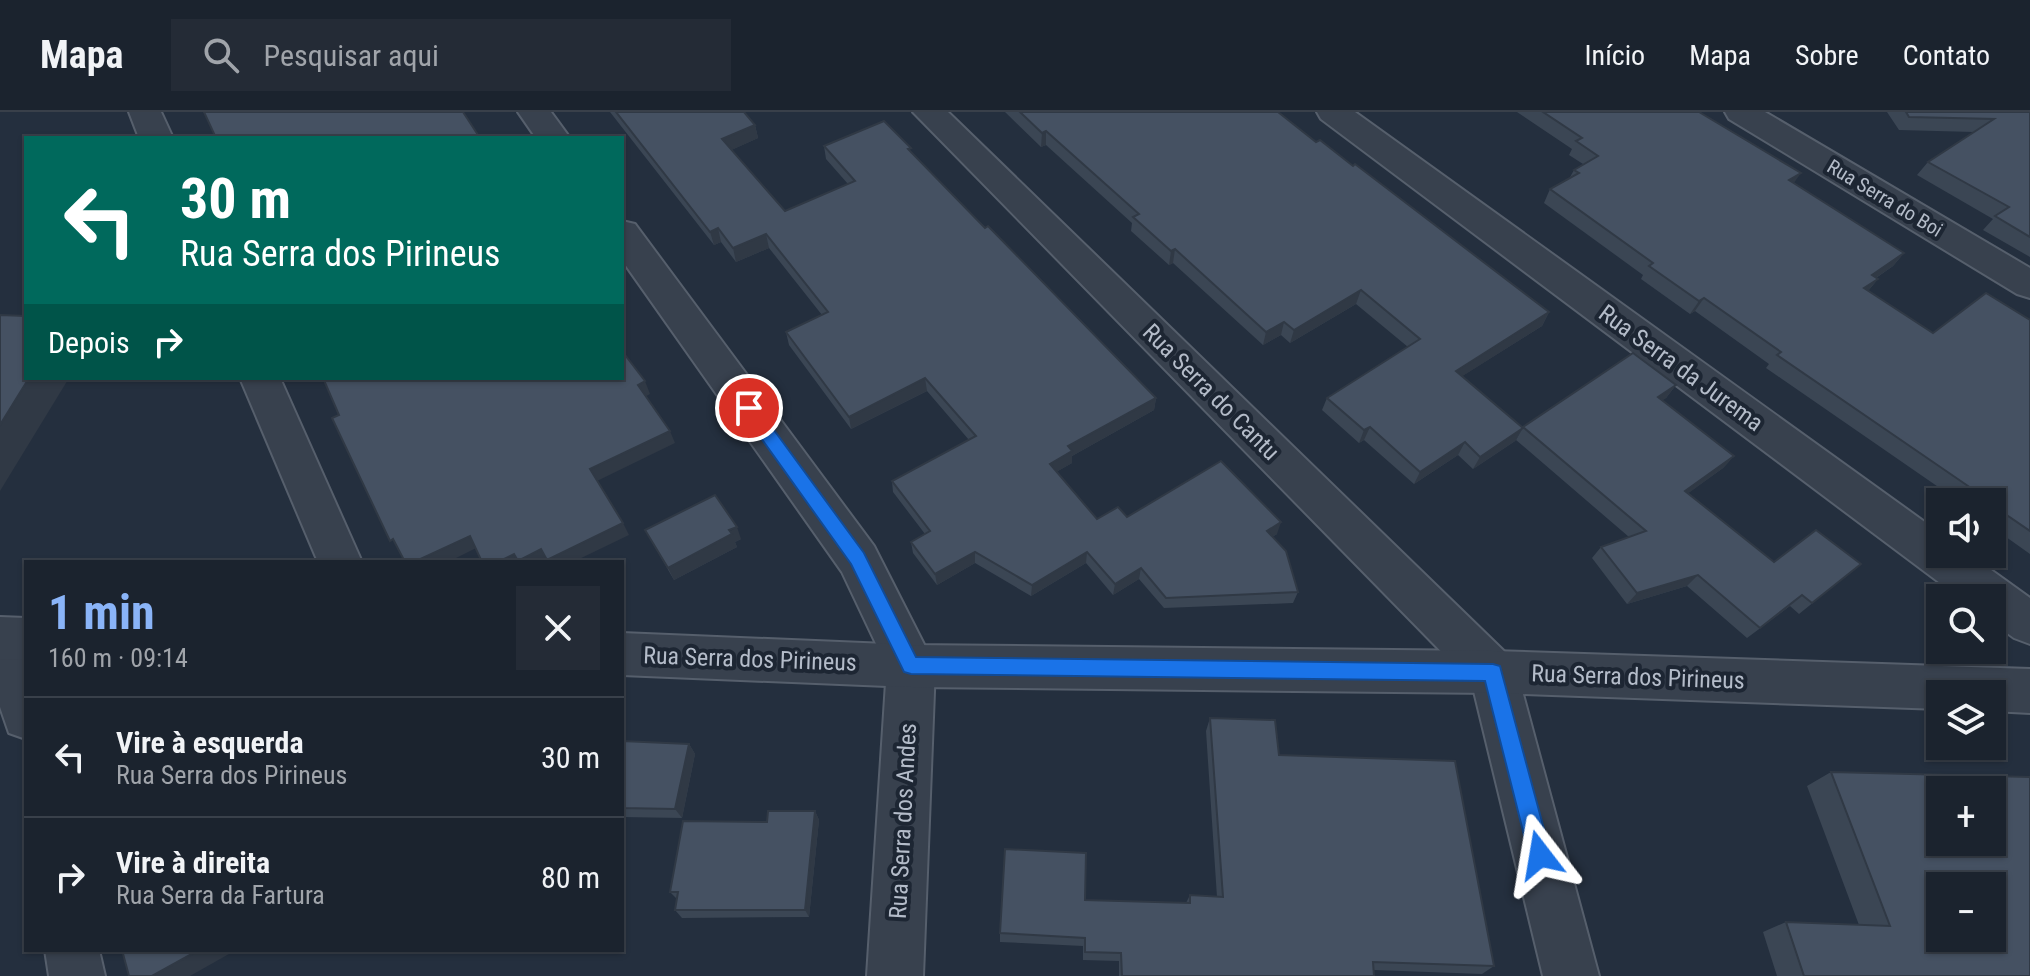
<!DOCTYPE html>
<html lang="pt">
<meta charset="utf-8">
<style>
:root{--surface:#1b232e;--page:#242b36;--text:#f1f3f6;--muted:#a0a4aa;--line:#39404a;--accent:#8ab4f8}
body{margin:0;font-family:"Roboto Condensed",sans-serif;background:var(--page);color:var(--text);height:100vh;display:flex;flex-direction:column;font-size:30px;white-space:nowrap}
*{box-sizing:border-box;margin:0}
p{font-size:26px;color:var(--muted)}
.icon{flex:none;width:44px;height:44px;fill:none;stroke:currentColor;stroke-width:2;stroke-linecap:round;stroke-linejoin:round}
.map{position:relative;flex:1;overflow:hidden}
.drawer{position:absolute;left:24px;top:448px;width:600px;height:392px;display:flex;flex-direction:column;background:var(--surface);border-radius:0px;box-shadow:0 2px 6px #0004,0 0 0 2px var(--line)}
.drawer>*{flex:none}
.hud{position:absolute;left:24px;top:24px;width:600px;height:244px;border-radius:0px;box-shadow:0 2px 6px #0004,0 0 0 2px var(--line);background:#00695c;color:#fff;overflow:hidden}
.tools{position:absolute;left:1926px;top:376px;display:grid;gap:16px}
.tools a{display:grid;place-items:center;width:80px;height:80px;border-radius:0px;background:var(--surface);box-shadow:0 2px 6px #0004,0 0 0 2px var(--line);font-size:40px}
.pin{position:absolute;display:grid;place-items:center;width:68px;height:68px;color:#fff;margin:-34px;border:4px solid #fff;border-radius:50%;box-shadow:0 2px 8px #0007}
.me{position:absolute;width:88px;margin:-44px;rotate:346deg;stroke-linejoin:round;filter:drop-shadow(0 0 6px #0008)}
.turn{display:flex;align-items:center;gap:28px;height:168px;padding:0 24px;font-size:36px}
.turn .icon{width:104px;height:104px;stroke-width:2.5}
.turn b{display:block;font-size:56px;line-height:68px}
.then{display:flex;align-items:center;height:76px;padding:0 24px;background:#0003;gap:16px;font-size:30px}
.round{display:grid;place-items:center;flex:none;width:84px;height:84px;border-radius:0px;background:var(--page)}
.head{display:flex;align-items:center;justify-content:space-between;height:136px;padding:0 24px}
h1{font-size:48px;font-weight:700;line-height:60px;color:var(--accent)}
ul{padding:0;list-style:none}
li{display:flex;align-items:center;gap:24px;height:120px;padding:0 24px;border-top:2px solid var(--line)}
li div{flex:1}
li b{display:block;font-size:30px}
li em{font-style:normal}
header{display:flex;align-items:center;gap:48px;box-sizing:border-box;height:112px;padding:0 40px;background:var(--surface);border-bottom:2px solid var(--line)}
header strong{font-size:38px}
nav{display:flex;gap:44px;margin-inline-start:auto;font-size:28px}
.search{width:560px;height:72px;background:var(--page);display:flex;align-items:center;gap:20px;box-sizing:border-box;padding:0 28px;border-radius:0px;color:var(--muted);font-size:30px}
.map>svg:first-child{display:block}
</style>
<header>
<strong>Mapa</strong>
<div class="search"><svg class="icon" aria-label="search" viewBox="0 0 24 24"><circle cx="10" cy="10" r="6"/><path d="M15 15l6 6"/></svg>Pesquisar aqui</div>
<nav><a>Início</a><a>Mapa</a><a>Sobre</a><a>Contato</a></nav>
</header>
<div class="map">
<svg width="2030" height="864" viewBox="0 0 2030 864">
<rect width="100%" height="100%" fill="#242f3e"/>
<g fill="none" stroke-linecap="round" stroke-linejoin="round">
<!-- minor casing -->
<g stroke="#565f6c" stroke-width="4">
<g id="minor">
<path d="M129,0H161L173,26H139Z"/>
<path d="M518,0H551L570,26H536Z"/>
<path d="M913,0H948L1510,545L1517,560L1599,864H1543L1472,571Z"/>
<path d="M1317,0H1355L1940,421V442H1969L2030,486V532L2014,526L1992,510V486H1960L1321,7Z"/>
<path d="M1725,0H1765L2030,156V186L2017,182L1729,7Z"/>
<path d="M622,109L635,112L874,434L935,554L923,864H867L887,555L842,460L622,148Z"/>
<path d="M240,266H280L362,450H318Z"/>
<path d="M11,506L26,512V627L9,621L0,595V510Z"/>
<path d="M45,838H99L105,864H49Z"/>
</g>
</g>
<!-- tertiary casing -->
<g stroke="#565f6c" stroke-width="4">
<g id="tertiary">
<path d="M0,505L26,506V548L0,547Z"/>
<path d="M622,521L911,533L1493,539L2030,557V601L1992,599V582H1940V597L1493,581L911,575L622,563Z"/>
</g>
</g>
<!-- minor -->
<use href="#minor" fill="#38414e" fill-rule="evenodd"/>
<!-- tertiary -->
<use href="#tertiary" fill="#38414e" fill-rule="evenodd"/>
</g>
<!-- wall -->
<g fill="#3b4654">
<path d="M610,0H744L755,13L758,26L731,38L785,99L848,72L826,47L824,34L911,41L1156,286L1154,298L1072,344V351L1056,360L1097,407L1127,405L1277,422L1272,425L1298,480L1293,491L1164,496L1139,467L1113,483L1086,451L1031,484L975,451L937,473L913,441L911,430L925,422L893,380L892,369L969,328L927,279L851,317L789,233L786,220L822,203L769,136L736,150L721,130L714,133Z"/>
<path d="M1005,0H1278L1316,30L1353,54L1549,200L1542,214L1462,264L1523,316L1515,329L1473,357L1458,343L1414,372L1364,328L1359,331L1322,298L1327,286L1408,235L1356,192L1290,231L1281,223L1263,233L1173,151L1169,153L1131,119L1132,111L1046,33L1041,35Z"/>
<path d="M1517,0H1699L1793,71L1904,141L1893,154L1876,166L1878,167L1868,179L1933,221L2030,208V442L1992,415V390H1960L1766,256L1769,252L1695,199L1690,202L1641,167L1643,163L1544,91L1550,77L1569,67L1574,58L1583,52L1569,43L1572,37Z"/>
<path d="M1887,0H2030V145L1983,118L1993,107L1917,63L1928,50L1974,20L1899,18Z"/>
<path d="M1676,273L1666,286L1662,288L1734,344L1723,356L1688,381L1774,450L1861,452L1799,502L1790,494L1747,526L1687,474L1627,492L1592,446L1601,435L1629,425L1516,328L1523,315Z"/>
<path d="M645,418L741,427L735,430L737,435L674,468Z"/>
<path d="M1210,606L1279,643L1494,854L1482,862L1374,858V864H1119V849L1083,848V834L1000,830V821L1085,788L1186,791L1190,783L1217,785L1206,619Z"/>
<path d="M622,629L689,632L695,642L682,706L622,705Z"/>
<path d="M1831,660L2030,864H1777L1763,820L1786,810L1859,813L1807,674Z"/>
<path d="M815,699L819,708L809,805L682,806L675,798L677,787L670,780L767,710Z"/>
</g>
<!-- shaded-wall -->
<g fill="#303945">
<path d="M755,13L758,26L725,41L722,27Z"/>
<path d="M1046,19V33L1041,35L1042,21Z"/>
<path d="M1801,61L1791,75L1789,68Z"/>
<path d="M718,116L721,130L714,133L710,120Z"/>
<path d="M766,122L769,136L736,150L733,136Z"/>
<path d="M1175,137L1173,151L1169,153L1171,139Z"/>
<path d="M1904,141L1893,154L1861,176L1872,163Z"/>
<path d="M1878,167L1867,180L1864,176Z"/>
<path d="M1361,178L1356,192L1290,231L1294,218Z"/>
<path d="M1704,186L1695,199L1690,202L1699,189Z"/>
<path d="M1549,200L1542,214L1450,272L1456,259Z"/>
<path d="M1284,210L1281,223L1263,233L1266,220Z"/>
<path d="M29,266H69L0,379V313Z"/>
<path d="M925,266L927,279L851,317L849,305Z"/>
<path d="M645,269L650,282L643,286L638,273Z"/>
<path d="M1676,273L1666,286L1649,298L1658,285Z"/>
<path d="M1156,286L1154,298L1072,344V351L1049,364L1050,352L1068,334Z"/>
<path d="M1370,315L1364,328L1359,331L1364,318Z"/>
<path d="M1523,316L1515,329L1473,357L1480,345Z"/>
<path d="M670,319L675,331L597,369L590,357Z"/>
<path d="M1465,330L1458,343L1414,372L1420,360Z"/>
<path d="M1734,344L1723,356L1675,391L1685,379Z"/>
<path d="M1281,410L1277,422L1263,430L1267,419Z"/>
<path d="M623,411L629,423L573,450H498L514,442Z"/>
<path d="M737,415L741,427L735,430L737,435L674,468L668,456Z"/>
<path d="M470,424L478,435L448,450H414Z"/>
<path d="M975,440V451L937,473L935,462Z"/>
<path d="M1087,440L1086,451L1031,484L1032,473Z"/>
<path d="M1141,456L1139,467L1113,483L1115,472Z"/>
<path d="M1698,463L1687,474L1627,492L1637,481Z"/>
<path d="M689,632L695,642L682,706L675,697Z"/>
<path d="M815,699L819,708L809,805L805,798Z"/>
<path d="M199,838H236L190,864H152Z"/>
</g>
<!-- building -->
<g fill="#455162" stroke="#303945" stroke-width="2" fill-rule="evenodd">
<path d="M204,0H463L480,26H216Z"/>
<path d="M616,0H744L755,13L722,27L785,99L855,69L824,34L884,9L911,36L908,37L985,116L988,114L1156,286L1068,334L1072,339L1050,352L1097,407L1118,395L1127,405L1221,349L1281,410L1267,419L1286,439L1298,480L1166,486L1141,456L1115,472L1087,440L1032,473L975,440L935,462L911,430L930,419L892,369L976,324L925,266L849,305L786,220L828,200L766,122L733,136L718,116L710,120Z"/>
<path d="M1020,0H1278L1316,30L1320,28L1353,54L1355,52L1549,200L1456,259L1523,316L1480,345L1465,330L1420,360L1370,315L1364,318L1327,286L1420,227L1361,178L1294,218L1284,210L1266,220L1175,137L1171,139L1133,105L1139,102L1046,19L1042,21Z"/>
<path d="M1543,0H1699L1801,61L1789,68L1904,141L1872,163L1878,167L1864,176L1933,221L1986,181L2030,208V419L1992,393V390H1987L1985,388L1987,387L1777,243L1781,240L1704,186L1699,189L1649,154L1653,151L1550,77L1579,61L1574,58L1598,44L1576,29L1582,26Z"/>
<path d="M1906,0H2030V125L1995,104L2009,95L1928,50L1994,7L1909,5Z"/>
<path d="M0,203L26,204V266H29L0,313Z"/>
<path d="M622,239L645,269L638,273L670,319L590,357L623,411L547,448L541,437L518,449L514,442L498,450H482L470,424L414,450H405L393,427L390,429L332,306L339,303L323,266H622Z"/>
<path d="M1633,241L1676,273L1658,285L1734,344L1685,379L1774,450L1816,418L1861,452L1812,491L1802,483L1760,516L1698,463L1637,481L1601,435L1646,419L1523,315Z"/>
<path d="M715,383L737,415L729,418L732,422L668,456L645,418Z"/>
<path d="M1210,606L1275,608L1279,643L1455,649L1494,854L1373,850L1374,864H1122L1121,841L1085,840V826L1000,821L1005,737L1086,741L1085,788L1190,791V783L1223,785Z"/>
<path d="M622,629L689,632L675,697L622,696Z"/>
<path d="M1831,660L2030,665V864H1804L1786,810L1890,814ZM1940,678H1992V730H1940ZM1940,774H1992V826H1940Z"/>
<path d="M768,699H815L805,798H675L678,780H670L683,709L767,710Z"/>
<path d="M122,838H199L152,864H129Z"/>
</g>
<!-- route -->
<path fill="#1a73e8" stroke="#114b97" stroke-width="2" d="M749,290L755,292L864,441L916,545L1493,552L1500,554L1551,743L1547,750L1540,753L1532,750L1529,743L1485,569L911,562L904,560L851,452L743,301L741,296L743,292Z"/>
<g text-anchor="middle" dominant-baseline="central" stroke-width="8" stroke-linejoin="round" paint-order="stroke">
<!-- far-street labels -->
<g font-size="20" fill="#b4bcc9" stroke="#1d2633">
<text transform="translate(1885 86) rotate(31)">Rua Serra do Boi</text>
</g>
<!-- street labels -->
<g font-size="24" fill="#b4bcc9" stroke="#1d2633">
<text transform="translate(1681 256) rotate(36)">Rua Serra da Jurema</text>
<text transform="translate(1211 280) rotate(45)">Rua Serra do Cantu</text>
<text transform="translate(750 547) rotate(2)">Rua Serra dos Pirineus</text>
<text transform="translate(1638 565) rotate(2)">Rua Serra dos Pirineus</text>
<text transform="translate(903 709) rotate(-87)">Rua Serra dos Andes</text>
</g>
</g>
</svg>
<div class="tools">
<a><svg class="icon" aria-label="sound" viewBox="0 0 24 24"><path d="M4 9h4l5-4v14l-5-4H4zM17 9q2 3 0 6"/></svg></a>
<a><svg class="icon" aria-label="search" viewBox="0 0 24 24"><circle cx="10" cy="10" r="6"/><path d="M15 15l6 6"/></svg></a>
<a><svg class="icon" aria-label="layers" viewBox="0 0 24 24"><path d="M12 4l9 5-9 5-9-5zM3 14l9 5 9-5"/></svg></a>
<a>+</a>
<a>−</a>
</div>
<div class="pin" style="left:749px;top:296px;background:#d93025"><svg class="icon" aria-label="arrive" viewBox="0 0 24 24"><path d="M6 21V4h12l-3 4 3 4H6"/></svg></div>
<svg class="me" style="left:1540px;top:743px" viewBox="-20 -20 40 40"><path d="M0-17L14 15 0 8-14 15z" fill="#1a73e8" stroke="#fff" stroke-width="4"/></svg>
<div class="hud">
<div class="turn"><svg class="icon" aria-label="left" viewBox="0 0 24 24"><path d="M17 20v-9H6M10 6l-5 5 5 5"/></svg><div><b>30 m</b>Rua Serra dos Pirineus</div></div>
<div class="then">Depois<svg class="icon" aria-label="right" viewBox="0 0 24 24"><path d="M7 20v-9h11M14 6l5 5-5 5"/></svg></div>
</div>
<section class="drawer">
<div class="head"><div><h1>1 min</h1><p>160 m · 09:14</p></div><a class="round"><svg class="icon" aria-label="close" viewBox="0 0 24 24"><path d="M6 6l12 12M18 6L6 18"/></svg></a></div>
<ul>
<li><svg class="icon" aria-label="left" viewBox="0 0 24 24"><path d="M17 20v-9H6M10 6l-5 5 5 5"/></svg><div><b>Vire à esquerda</b><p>Rua Serra dos Pirineus</p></div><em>30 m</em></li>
<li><svg class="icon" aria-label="right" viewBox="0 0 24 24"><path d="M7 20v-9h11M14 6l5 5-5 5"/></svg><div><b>Vire à direita</b><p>Rua Serra da Fartura</p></div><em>80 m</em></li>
</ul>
</section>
</div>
